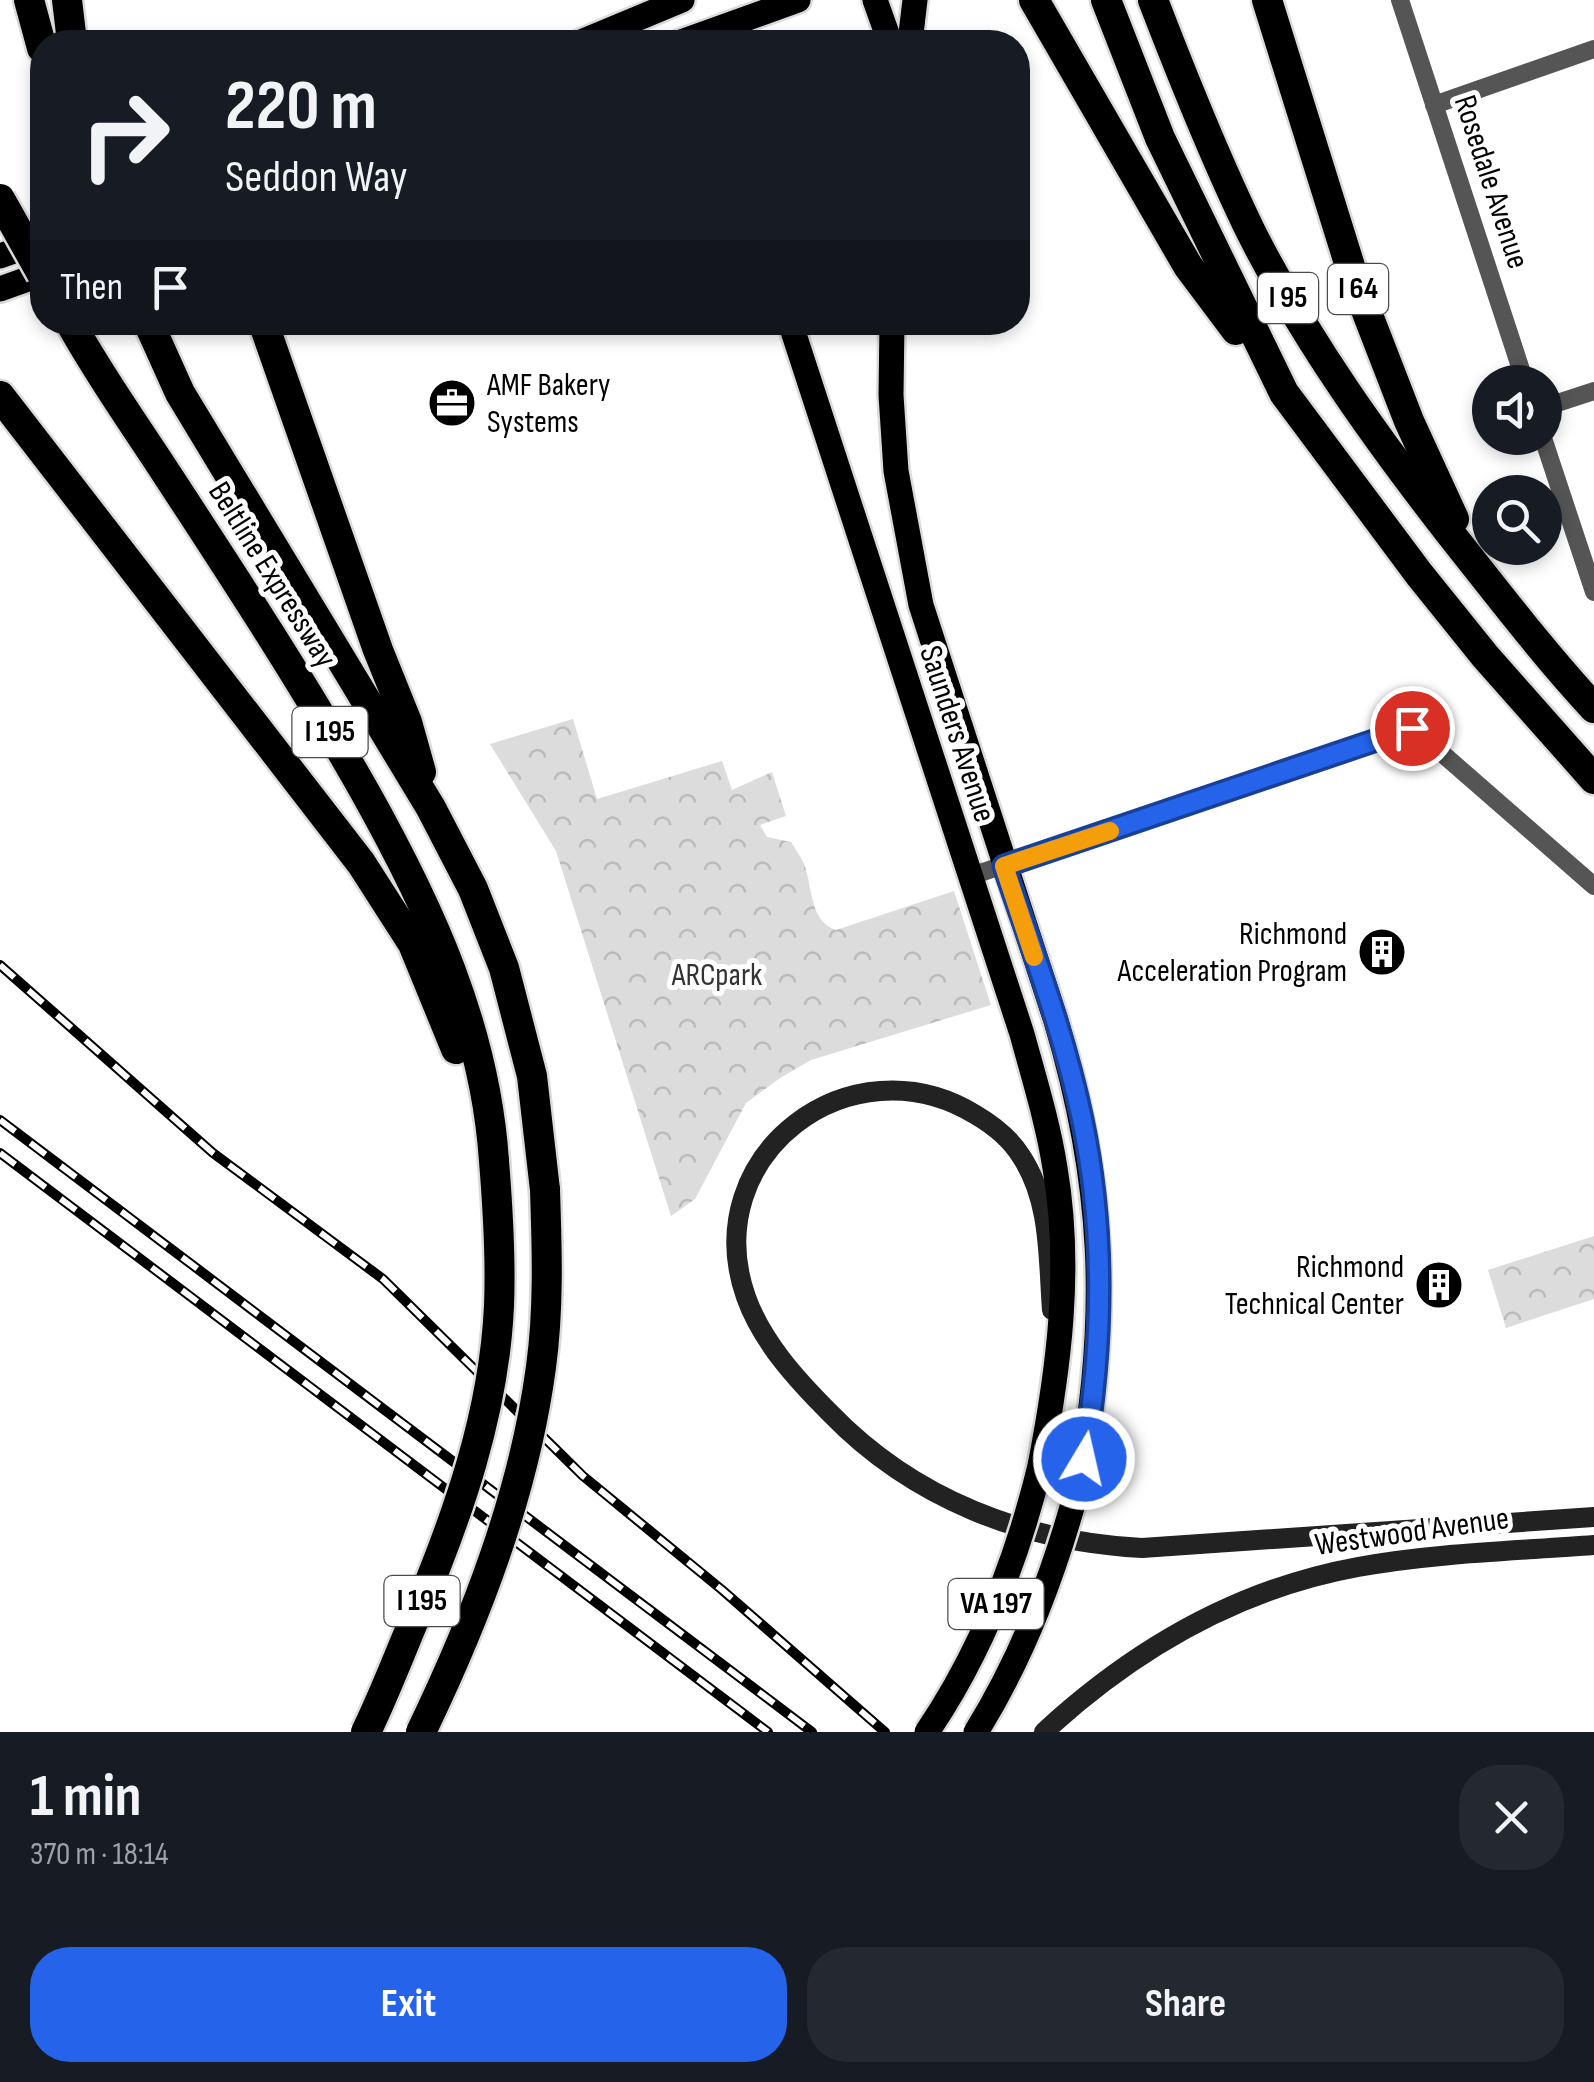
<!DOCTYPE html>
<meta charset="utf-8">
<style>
:root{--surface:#171b24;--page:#242831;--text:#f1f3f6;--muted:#9ea1a6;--accent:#2563eb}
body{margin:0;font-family:"Sofia Sans Condensed",sans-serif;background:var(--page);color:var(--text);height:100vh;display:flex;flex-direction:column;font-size:38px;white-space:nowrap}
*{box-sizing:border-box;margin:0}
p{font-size:32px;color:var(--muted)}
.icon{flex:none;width:55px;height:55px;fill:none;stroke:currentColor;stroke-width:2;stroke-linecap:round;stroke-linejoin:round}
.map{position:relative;height:1732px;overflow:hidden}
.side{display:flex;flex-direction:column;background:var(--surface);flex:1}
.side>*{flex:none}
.banner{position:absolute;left:30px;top:30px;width:1000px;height:305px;border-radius:40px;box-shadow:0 5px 15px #0003;background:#171b24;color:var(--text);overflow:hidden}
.fabs{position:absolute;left:1472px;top:365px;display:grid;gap:20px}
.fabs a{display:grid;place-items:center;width:90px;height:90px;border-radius:50%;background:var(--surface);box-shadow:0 5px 15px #0003;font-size:50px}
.pin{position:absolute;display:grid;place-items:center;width:85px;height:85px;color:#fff;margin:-42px;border:5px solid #fff;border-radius:50%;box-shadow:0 2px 10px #0007}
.me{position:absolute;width:110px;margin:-55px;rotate:9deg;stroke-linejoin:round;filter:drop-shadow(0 0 8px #0008)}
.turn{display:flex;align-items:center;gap:35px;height:210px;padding:0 30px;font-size:45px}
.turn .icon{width:130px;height:130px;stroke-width:2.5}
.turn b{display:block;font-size:70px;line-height:85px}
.then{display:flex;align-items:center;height:95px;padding:0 30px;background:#0003;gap:20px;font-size:38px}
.round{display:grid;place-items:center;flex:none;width:105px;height:105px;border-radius:40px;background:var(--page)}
.summary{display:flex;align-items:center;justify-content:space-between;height:170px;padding:0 30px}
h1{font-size:60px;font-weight:700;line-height:75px}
.cta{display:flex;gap:20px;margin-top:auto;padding:20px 30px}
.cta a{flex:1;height:115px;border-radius:40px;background:var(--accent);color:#fff;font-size:40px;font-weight:700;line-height:115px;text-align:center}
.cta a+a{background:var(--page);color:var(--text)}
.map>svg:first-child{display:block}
</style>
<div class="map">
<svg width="1594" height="1732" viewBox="0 0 1594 1732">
<defs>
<pattern id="park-crowns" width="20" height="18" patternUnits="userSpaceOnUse" patternTransform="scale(2.5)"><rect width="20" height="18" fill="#dcdcdc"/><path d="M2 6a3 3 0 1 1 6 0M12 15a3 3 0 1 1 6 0" fill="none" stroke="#bbb"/></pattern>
</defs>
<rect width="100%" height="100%" fill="#fff"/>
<!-- park -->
<g fill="url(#park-crowns)">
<path d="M573,719L597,799L722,761L732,790L772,772L786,816L760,825L767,837L791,842C795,849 801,857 804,864C813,887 809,921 836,930L954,891L991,1005L811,1060L780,1078L746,1103L695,1199L671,1216L556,851L490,744Z"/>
<path d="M1594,1236V1299L1506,1328L1488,1270Z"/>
</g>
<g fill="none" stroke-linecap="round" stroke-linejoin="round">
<!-- primary casing -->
<g stroke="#dbdbdb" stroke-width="30">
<g id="primary">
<path d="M875,0L890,42"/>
<path d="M581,42L682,0"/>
<path d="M681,42L798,0"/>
<path d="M910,42L915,0"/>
<path d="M0,256L42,241"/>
<path d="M0,289L42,274"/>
<path d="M790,322L1022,1034C1034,1078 1048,1123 1055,1168C1072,1268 1059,1368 1040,1466"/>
<path d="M892,322L891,395L896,471L921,605L1056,1021C1104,1182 1110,1314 1080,1479"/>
</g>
</g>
<!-- highway casing -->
<g stroke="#dbdbdb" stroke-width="35">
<g id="highway">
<path d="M29,0L42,48"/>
<path d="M67,0L72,42"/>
<path d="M1034,0L1188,266L1236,330"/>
<path d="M1106,0L1160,138L1284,393L1419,574L1485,656L1594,779"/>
<path d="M1153,0C1183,78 1214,156 1251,232C1306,341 1378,441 1453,537C1499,595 1544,654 1594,708"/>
<path d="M1267,0L1354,279L1409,421L1454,519"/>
<path d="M70,322C99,375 135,425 168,476C236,580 304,684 365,792C430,908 485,1027 494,1161"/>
<path d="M148,322L180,393L431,808L473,889L504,968L532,1076L545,1190"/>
<path d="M263,322L378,650L407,722L421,772"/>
<path d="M0,396L361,863L413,944L456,1049"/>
</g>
</g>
<!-- street -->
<g stroke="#555" stroke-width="18">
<path d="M1400,0L1525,382"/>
<path d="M1434,105L1594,49"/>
<path d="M1545,407L1594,391"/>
<path d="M1543,438L1594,592"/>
<path d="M971,876L1413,728L1594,886"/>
</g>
<!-- secondary -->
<g stroke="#222" stroke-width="20">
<path d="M1052,1310C1048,1258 1051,1201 1021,1156C1011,1140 993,1125 976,1115C851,1038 696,1155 746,1297C762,1342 797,1380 830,1413C913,1499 1025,1542 1142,1548L1594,1517"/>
<path d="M1044,1732C1133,1650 1237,1589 1358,1567C1435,1553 1515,1551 1594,1545"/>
</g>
<!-- primary -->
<use href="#primary" stroke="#000" stroke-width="25"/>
<!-- highway -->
<use href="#highway" stroke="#000" stroke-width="30"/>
<!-- rail casing -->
<g stroke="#000" stroke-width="10">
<g id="rail">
<path d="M0,965L213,1153L383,1279L583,1476L721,1589L885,1732"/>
<path d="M0,1120L812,1732"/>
<path d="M0,1153L768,1732"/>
</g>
</g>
<!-- rail -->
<use href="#rail" stroke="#fff" stroke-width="6" stroke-dasharray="19" stroke-linecap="butt"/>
<!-- primary-bridge casing -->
<g stroke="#dbdbdb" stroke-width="30" stroke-linecap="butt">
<g id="primary-bridge">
<path d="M927,1732C982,1651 1017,1560 1040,1466"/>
<path d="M976,1732C1025,1653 1056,1568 1080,1479"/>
</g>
</g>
<!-- highway-bridge casing -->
<g stroke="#dbdbdb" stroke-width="35" stroke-linecap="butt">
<g id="highway-bridge">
<path d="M0,199L42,274"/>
<path d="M366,1732C385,1693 400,1653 417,1613C458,1515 494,1414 499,1306C501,1257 498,1210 494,1161"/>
<path d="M421,1732C476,1618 524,1494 541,1367C549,1309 547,1249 545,1190"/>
</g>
</g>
<!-- primary-bridge -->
<use href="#primary-bridge" stroke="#000" stroke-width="25"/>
<!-- highway-bridge -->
<use href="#highway-bridge" stroke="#000" stroke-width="30"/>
</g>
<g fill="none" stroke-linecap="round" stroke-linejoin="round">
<!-- route casing -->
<g stroke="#184099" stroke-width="25">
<path id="route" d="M1084,1459C1103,1347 1106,1232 1082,1119C1064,1033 1032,949 1004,866L1412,728"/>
</g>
<!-- route -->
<use href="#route" stroke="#2563eb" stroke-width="18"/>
<!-- slow -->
<path stroke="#f59e0b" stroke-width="18" d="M1034,957L1004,866L1110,831"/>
</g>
<!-- icons -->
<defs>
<g id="office-disc" transform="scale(2.5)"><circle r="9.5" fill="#000" stroke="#fff"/><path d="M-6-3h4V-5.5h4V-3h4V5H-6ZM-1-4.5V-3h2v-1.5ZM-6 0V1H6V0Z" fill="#fff"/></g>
<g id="building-disc" transform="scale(2.5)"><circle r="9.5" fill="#000" stroke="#fff"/><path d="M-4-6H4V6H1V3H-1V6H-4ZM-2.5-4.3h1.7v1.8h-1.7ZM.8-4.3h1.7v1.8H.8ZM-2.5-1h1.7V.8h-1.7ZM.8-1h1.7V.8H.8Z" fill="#fff"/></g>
</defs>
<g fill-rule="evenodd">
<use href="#office-disc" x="452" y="403"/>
<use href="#building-disc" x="1382" y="952"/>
<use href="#building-disc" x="1439" y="1285"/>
</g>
<g text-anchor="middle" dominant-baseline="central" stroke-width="10" stroke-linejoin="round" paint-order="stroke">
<!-- shield labels -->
<g fill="#fff" stroke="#4c4c4c" stroke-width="2.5">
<rect x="1328" y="264" width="60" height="50" rx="8"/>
<rect x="1258" y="273" width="60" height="50" rx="8"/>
<rect x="292.5" y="707" width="75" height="50" rx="8"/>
<rect x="384.5" y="1576" width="75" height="50" rx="8"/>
<rect x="948.5" y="1579" width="95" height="50" rx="8"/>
</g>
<g font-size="30" font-weight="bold" fill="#000">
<text x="1358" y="289">I 64</text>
<text x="1288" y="298">I 95</text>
<text x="330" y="732">I 195</text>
<text x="422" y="1601">I 195</text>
<text x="996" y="1604">VA 197</text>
</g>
<!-- street labels -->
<g font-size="32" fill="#000" stroke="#fff">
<text transform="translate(1491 182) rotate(72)">Rosedale Avenue</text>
<text transform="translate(272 575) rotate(58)">Beltline Expressway</text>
<text transform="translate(957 734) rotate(72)">Saunders Avenue</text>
<text transform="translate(1412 1532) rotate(-8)">Westwood Avenue</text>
</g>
<!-- poi labels -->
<g font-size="32" fill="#000" stroke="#fff" text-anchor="end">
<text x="487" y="385" text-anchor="start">AMF Bakery<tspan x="487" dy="37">Systems</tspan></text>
<text x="1347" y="934">Richmond<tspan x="1347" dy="37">Acceleration Program</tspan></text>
<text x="1404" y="1267">Richmond<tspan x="1404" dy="37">Technical Center</tspan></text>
</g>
<!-- park labels -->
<g font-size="32" fill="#333" stroke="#fff">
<text x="717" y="975">ARCpark</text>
</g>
</g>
</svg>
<div class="fabs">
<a><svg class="icon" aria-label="sound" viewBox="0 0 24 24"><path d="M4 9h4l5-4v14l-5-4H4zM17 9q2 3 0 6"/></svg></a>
<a><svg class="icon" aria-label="search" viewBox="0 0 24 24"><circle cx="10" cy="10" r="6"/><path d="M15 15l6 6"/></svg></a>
</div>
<div class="pin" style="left:1412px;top:728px;background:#d93025"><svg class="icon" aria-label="arrive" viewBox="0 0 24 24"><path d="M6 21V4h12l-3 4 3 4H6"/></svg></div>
<svg class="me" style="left:1084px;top:1459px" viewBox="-20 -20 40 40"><circle r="17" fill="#2563eb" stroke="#fff" stroke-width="3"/><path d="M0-11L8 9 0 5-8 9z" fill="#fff"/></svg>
<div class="banner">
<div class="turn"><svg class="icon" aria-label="right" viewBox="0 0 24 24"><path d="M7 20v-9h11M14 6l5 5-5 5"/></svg><div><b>220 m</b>Seddon Way</div></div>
<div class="then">Then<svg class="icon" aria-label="arrive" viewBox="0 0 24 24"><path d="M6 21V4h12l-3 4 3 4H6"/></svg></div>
</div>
</div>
<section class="side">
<div class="summary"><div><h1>1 min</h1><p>370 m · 18:14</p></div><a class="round"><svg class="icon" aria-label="close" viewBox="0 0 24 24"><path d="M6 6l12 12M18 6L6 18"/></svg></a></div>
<div class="cta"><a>Exit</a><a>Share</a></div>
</section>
